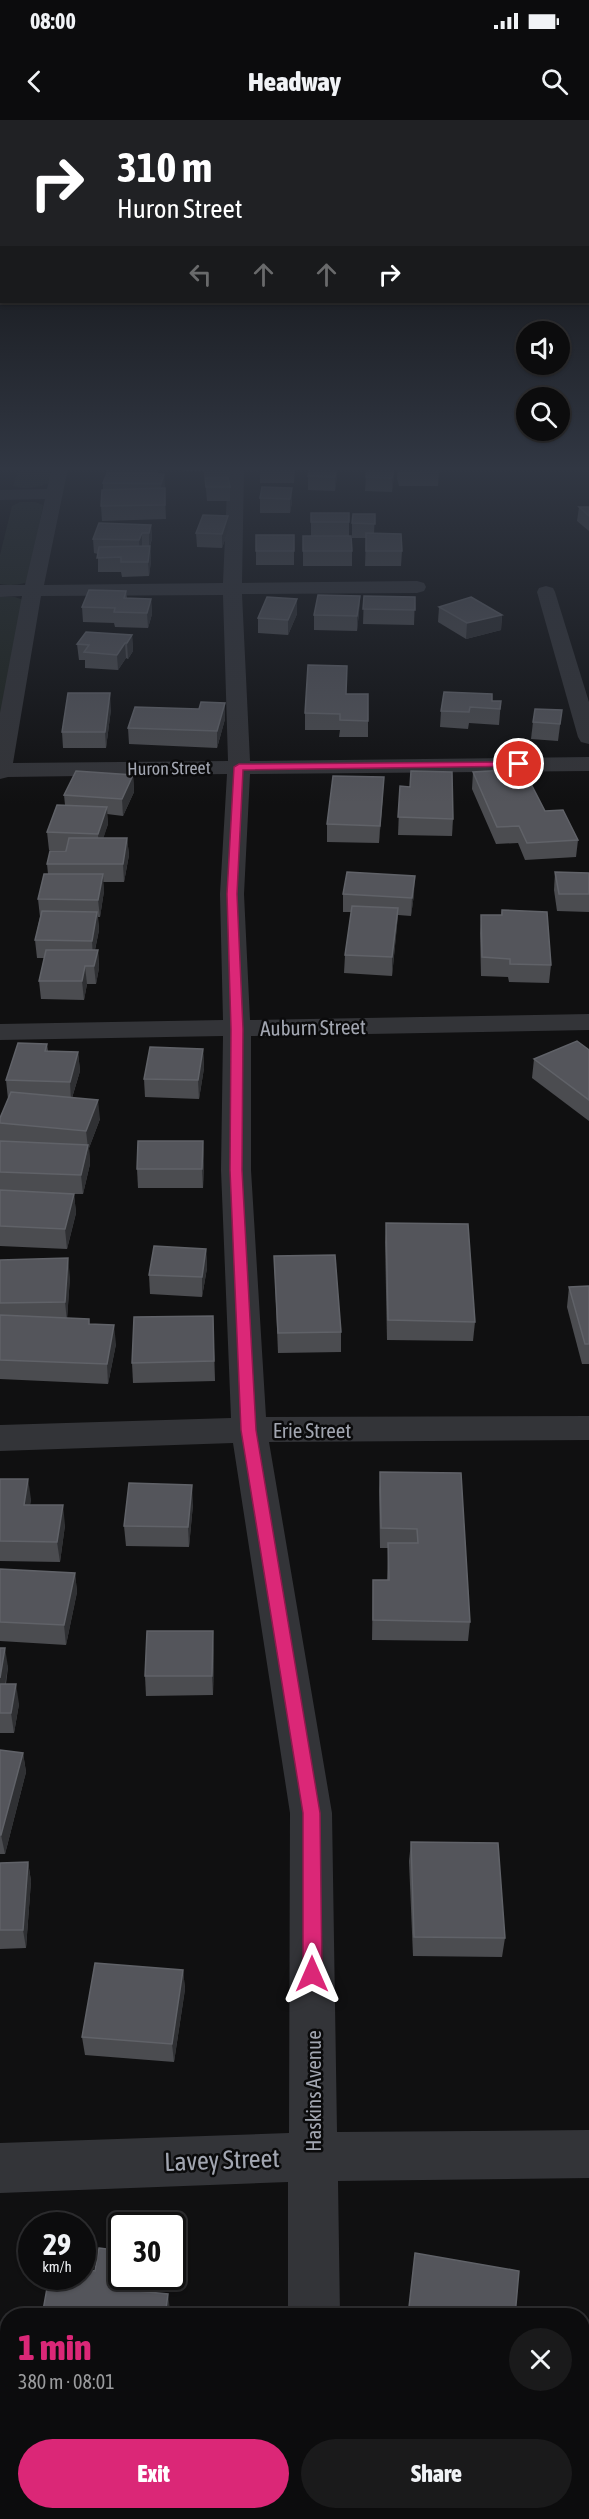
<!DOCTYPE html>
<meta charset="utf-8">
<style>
:root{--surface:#0c0c0d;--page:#1a1a1b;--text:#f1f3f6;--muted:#9a9b9d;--line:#2c2c2e;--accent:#db2777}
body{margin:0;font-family:"Asap Condensed",sans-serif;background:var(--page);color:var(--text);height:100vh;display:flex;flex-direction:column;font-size:22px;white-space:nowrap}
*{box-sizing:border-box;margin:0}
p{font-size:20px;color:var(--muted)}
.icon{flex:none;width:33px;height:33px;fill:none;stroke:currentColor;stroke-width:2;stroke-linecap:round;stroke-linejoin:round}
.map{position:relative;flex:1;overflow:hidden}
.details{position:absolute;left:0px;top:2188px;width:590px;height:212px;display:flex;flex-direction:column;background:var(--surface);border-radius:24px 24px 0 0;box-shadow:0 2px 4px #0004,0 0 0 2px var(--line)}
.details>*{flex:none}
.banner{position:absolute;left:0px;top:0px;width:590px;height:183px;box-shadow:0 2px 4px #0004,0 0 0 2px var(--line);background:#202124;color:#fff;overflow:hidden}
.tools{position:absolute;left:516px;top:201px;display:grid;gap:12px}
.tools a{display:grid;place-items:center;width:54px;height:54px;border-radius:50%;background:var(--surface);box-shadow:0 2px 4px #0004,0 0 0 2px var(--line);font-size:30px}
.speed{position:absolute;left:18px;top:2092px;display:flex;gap:12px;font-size:30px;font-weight:700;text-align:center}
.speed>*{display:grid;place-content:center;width:78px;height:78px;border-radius:50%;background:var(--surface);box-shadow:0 2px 4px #0004,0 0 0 2px var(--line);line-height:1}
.speed small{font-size:15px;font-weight:400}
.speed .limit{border:3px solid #111;border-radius:9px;background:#fff;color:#111}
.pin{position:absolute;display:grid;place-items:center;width:51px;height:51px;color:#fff;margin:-26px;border:3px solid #fff;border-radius:50%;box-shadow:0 2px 6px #0007}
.me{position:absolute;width:66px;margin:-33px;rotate:0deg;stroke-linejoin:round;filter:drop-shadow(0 0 4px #0008)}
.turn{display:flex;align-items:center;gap:21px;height:126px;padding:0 18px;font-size:27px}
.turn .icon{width:78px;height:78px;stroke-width:2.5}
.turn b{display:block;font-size:42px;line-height:51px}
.lanes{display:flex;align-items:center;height:57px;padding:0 18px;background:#0003;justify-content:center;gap:30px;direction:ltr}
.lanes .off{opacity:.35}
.round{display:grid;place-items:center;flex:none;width:63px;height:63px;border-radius:32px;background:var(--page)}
.head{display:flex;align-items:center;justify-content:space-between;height:102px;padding:0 18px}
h1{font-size:36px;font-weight:800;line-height:45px;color:var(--accent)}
.button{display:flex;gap:12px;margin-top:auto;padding:12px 18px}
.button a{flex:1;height:69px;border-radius:36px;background:var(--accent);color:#fff;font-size:24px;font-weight:800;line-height:69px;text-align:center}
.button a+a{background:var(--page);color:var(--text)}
.status{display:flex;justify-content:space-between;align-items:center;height:42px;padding:0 30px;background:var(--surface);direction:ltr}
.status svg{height:16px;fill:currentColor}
header{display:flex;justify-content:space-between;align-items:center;height:78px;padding:0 18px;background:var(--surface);font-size:27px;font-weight:800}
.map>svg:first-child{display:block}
</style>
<div class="status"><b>08:00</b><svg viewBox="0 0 49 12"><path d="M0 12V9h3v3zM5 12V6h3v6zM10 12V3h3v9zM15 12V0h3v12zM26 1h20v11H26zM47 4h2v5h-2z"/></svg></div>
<header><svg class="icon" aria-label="back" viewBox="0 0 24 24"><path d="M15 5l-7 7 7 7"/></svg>Headway<svg class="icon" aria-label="search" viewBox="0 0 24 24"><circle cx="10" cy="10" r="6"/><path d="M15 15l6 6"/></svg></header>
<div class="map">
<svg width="589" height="2399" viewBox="0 0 589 2399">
<rect width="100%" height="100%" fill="#101011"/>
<!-- green -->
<g fill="#1f2520">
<path d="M23,348H55L53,360C43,368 24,370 13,366L19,349Z"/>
<path d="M20,382H35L43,385L28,462C18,465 10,466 0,464V435L12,386Z"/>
<path d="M0,477H15L26,481L0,604Z"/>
</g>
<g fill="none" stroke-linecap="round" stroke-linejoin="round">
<!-- minor -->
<g fill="#333438" fill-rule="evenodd">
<path d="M52,348H68L44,465L223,463L228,348H244L242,463L417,461L424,463L426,467L424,471L417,473L242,474L250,641L589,637V651L250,654L244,774L250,900L589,894V910L251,916V1050L266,1297L589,1296V1320L269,1322L332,1693L337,2012L589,2010V2058L338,2061L340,2196H288V2062L0,2073V2023L289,2013L290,1693L233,1323L0,1331V1305L231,1298L221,1050L223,916L0,920V904L223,900L220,774L227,654L8,657L0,659V593L22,476L0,477V465H25L45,379L0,380V370L47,369ZM223,475L228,641L13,643L41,476Z"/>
<path d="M546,466L553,468L555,472L589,582V624L581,622L578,617L537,472L539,468Z"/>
<rect x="285" y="2392" width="56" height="7"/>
</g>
</g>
<!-- wall -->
<g fill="#4b4c50">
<path d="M106,348H159L158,354H164L166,399L102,401L101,386L103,370V363L107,353Z"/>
<path d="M184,348H230V357H204V351H184Z"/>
<path d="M260,348H295L294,363H260Z"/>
<path d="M310,348H337V356L335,371L308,370V356Z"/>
<path d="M398,348H438L439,352L438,366H399L397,358Z"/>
<path d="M394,355L392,372L365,371L366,357Z"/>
<path d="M205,358L230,367V381H207Z"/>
<path d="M292,368V382L290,393H260V378Z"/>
<path d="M579,387H589V411L577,401Z"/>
<path d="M311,393H349V416L352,431V446H303V416H311Z"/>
<path d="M375,394L374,413L402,431L401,446H365L366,418H352V403Z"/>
<path d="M228,396V411L222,428L197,427L196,413Z"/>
<path d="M151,405L152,419L150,426L151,441L149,456L122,457L121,452H98V434L94,433L93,419Z"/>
<rect x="256" y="415" width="38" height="30"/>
<path d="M126,471L127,478L151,479L152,494L148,508L115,507L114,503L83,502L82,487Z"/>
<path d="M360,476L359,492L357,511L314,510V495Z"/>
<path d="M364,476L415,477L414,505L363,504Z"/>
<path d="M297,479V494L288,515L258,513V498Z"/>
<path d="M439,487L502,495L501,510L466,519L438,502Z"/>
<path d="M132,515L133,531L128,539L126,538L118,550L85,548V540H79L77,524Z"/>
<path d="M346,574L368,601V617H339L340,610H305V593Z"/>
<path d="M492,581H501L499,605L469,603L468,609L440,607L441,591Z"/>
<path d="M111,589L106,628H63L62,612Z"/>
<path d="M562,590L558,621L531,619L533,602Z"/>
<path d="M225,599L217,628L129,624L128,608Z"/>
<path d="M473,652L513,663L578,720L576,737L525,740L518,723L496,724L472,669Z"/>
<path d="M133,655L134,672L123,696L107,694L108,704L103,718H127L129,735L124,762H103L104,771L100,797H98L99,810L95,830H98L99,848L96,864H87L84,880L41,879L39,861L44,838H37L35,820L40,797L38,779L48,754L47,744L66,730H49L47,712L65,685L64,675Z"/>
<path d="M400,666L453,699L452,716L398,715Z"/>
<path d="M383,674L379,723L327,722V704Z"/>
<path d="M555,752L589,753V792L557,791L554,770Z"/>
<path d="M343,774H414L411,796L398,795L392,856L344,853L345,835L351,792H343Z"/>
<path d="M502,790L551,845L549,863L509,862L508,857L481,856L480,813L481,795H501Z"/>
<path d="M47,924L48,931L78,932L80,951L72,978L100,999L89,1028L90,1044L83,1074H74L76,1093L67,1129L0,1126V998L8,979L6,960Z"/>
<path d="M203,929L204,948L199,979L145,977L144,959Z"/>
<path d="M589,930V1001L532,958L534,939Z"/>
<path d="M203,1021L204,1040L203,1068H138L137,1049Z"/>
<path d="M386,1103L475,1202L473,1221L387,1220L385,1122Z"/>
<path d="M206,1129L207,1148L202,1177L150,1174L149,1155Z"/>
<path d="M274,1136L341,1212V1232L278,1233Z"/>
<path d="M0,1140L70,1157L67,1198L90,1204L116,1224L108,1264L0,1259Z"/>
<path d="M589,1166V1244H582L567,1187L569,1167Z"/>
<path d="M213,1196L215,1261L133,1263L132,1243Z"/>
<path d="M380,1352L461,1353L470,1502L468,1521L372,1520L373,1460H387L388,1428H380L379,1371Z"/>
<path d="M0,1359L31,1379L30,1385L65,1405L60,1442L0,1441Z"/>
<path d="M193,1384L189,1427L126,1426L124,1406Z"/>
<path d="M0,1449L75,1453L77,1472L66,1525L0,1521Z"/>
<path d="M0,1528L8,1547L6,1564L19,1584L14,1613H0Z"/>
<path d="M214,1530L213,1575L146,1576L145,1556Z"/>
<path d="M0,1630L23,1633L26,1652L5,1734H0Z"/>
<path d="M411,1722L505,1818L502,1837L413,1836L409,1741Z"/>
<path d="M28,1742L31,1761L26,1828L0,1829V1743Z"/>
<path d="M183,1850L185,1869L174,1942L85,1935L82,1917Z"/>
<path d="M499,2392H582L589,2399H500Z"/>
</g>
<!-- shaded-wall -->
<g fill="#2f3033">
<path d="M336,348H337V356L335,371V357Z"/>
<path d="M394,348V355L392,372V358Z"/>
<path d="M164,354L165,368L162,378L161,364Z"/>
<path d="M292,368V382L290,393V379Z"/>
<path d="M228,396V411L222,428V414Z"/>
<path d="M151,405L152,419L149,427V413Z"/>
<path d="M142,413V427L140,435L139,420Z"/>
<path d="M150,426L151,441L149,456L148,442Z"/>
<path d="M360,476L359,492L357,511V496Z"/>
<path d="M151,479L152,494L148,508L147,493Z"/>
<path d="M297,479V494L288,515V500Z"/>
<path d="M502,495L501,510L466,519L467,503Z"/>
<path d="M132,515L133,531L128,539L127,523Z"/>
<path d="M125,523L126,538L118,550L117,535Z"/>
<path d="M110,573L111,589L106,628L105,612Z"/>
<path d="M225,583V599L217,628V611Z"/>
<path d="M133,655L134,672L123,696L122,679Z"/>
<path d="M384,657L383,674L379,723L380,706Z"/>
<path d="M107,687L108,704L99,732L98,714Z"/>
<path d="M127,718L129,735L124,762L123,744Z"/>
<path d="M103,754L104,771L100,797L98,780Z"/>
<path d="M415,756L414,774L411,796L412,778Z"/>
<path d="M398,788L397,806L392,856V837Z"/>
<path d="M97,792L99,810L93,839L92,821Z"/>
<path d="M98,830L99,848L96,864L94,846Z"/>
<path d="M85,846L87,864L84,880L82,861Z"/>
<path d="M203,929L204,948L199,979L198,960Z"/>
<path d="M78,932L80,951L71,981L70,962Z"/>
<path d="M98,980L100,999L89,1028L90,1044L83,1074L81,1055L88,1028L86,1011Z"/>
<path d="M203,1021L204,1040L203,1068L202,1049Z"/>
<path d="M74,1074L76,1093L67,1129L65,1109Z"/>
<path d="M206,1129L207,1148L202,1177V1157Z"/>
<path d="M68,1138L70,1157L67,1201L65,1182Z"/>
<path d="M114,1205L116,1224L108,1264L107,1244Z"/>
<path d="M28,1359L31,1379L27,1405L24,1385Z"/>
<path d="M192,1365L193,1384L189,1427L188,1407Z"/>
<path d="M63,1385L65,1405L60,1442L57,1422Z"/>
<path d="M75,1453L77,1472L66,1525L64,1505Z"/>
<path d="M213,1511L214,1530L213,1575L212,1556Z"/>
<path d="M5,1528L8,1547L2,1583L0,1569V1558Z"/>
<path d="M16,1564L19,1584L14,1613L11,1593Z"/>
<path d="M23,1633L26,1652L5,1734L1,1715Z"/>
<path d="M28,1742L31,1761L26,1828L23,1810Z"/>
<path d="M183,1850L185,1869L174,1942L172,1924Z"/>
<path d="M140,2157H145L140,2187L138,2171Z"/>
<path d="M168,2174L170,2190L169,2196H165Z"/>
</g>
<!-- building -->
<g fill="#54555b" stroke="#606268" stroke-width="1.5">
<rect x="260" y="348" width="34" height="1"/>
<path d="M310,348H336L335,357L308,356Z"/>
<path d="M367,348H394L392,358L366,357Z"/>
<path d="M398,348H438L439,352L399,353Z"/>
<path d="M107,353L164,354L161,364L103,363Z"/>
<path d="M228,357L230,367H206L205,358Z"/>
<path d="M262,367L292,368L290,379L260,378Z"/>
<path d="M165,368V385L101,386L102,370Z"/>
<path d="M579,387H589V396Z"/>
<rect x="311" y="393" width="38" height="9"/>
<path d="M353,394H375V404L352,403Z"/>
<path d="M203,395L228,396L222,414L196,413Z"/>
<path d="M99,403L151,405L149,413H142L139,420L93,419Z"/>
<path d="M366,413L401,414L402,431H366Z"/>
<rect x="256" y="415" width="38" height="16"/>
<path d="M303,416H351L352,431H303Z"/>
<path d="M150,426L148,442H121V437L97,438L99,427Z"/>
<path d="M89,470L126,471L124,478L151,479L147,493L114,492L115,488L82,487Z"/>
<path d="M318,475L360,476L357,496L314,495Z"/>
<path d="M364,476L415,477V490L363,489Z"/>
<path d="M267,477L297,479L288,500L258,498Z"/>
<path d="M471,477L502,495L467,503L439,487Z"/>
<path d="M86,512L132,515L127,523H125L117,535L84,532L89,525L77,524Z"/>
<path d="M308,545L347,546L346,574H368V601L340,600V594L305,593Z"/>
<path d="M444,572L492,574V581H501L500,589L470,587L469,592L441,591Z"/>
<path d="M68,573H110L105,612H62Z"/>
<path d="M201,582L225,583L217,611L128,608L135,587L199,589Z"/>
<path d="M535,589L562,590L560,604L533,602Z"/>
<path d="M507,650L513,663L530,662L545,691L563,690L578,720L527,723L519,706L497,707L473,652Z"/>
<path d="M76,651L133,655L122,679L64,675Z"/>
<path d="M411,651L452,652L453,699L398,697L400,666L410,667Z"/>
<path d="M333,656L384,657L380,706L327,704Z"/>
<path d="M57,685L107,687L98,714L47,712Z"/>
<path d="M69,718H127L123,744H47L50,731H66Z"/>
<path d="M347,752L415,756L412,778L343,774Z"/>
<path d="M555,752L589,753V774H559Z"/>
<path d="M44,754H103L98,780L38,779Z"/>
<path d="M352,786L398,788L392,837L345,835Z"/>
<path d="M502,790L547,792L551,845L510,844V839L482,837L481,795H502Z"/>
<path d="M42,791L97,792L92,821L35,820Z"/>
<path d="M46,830H98L94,846H85L82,861H39Z"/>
<path d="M577,921L589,930V980L534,939Z"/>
<path d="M18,923L47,924L45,931L78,932L70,962L6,960Z"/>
<path d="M150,927L203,929L198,960L144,959Z"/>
<path d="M11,972L98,980L86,1011L0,1003V998Z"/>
<path d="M0,1021L88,1025L81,1055L0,1052Z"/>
<path d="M138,1021H203L202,1049H137Z"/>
<path d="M0,1070L74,1074L65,1109L0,1106Z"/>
<path d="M386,1103L468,1104L475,1202L388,1200Z"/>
<path d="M154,1126L206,1129L202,1157L149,1155Z"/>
<path d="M335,1135L341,1212L278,1213L274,1136Z"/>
<path d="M68,1138L65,1182L0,1183V1140Z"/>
<path d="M589,1166V1224H585L569,1167Z"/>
<path d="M0,1195L89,1199V1204L114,1205L107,1244L0,1240Z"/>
<path d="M213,1196L214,1241L132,1243L134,1197Z"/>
<path d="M380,1352L461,1353L470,1502L373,1500V1460H389L388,1423H418L417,1409L381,1408Z"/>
<path d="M0,1359H28L24,1385H63L57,1422L0,1421Z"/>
<path d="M129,1363L192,1365L188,1407L124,1406Z"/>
<path d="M0,1449L75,1453L64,1505L0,1502Z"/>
<path d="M147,1511H213L212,1556H145Z"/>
<path d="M0,1528H5L0,1558Z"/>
<path d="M0,1564H16L11,1593H0Z"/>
<path d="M0,1630L23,1633L1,1715H0Z"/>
<path d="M411,1722L498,1723L505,1818L414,1817Z"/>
<path d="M28,1742L23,1810H0V1743Z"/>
<path d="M95,1843L183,1850L172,1924L82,1917Z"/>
<path d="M99,2128L122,2131V2157H140L138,2171L168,2174L165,2196H42L49,2157H82V2149L95,2151Z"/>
<path d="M415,2133L519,2151L515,2196H408Z"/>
<path d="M582,2269H589V2399H505L504,2392H582Z"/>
</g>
<!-- sky -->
<linearGradient id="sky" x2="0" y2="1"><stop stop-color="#090909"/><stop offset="0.51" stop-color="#313743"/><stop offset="1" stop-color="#313743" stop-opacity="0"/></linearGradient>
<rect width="589" height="684" fill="url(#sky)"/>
<!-- route -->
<path fill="#db2777" stroke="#8e194d" stroke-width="1.5" d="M519,642L524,644L522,646L243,650L237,774L243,909L242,1050L256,1310L320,1693L322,1854L319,1860L312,1863L306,1860L303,1854V1693L241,1310L230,1050L231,909L227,774L234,647L239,644Z"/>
<g text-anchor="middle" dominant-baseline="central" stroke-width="5" stroke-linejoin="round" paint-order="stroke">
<!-- far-street labels -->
<g font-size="18" fill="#a2a6b1" stroke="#0b0b0c">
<text transform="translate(169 648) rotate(-1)">Huron Street</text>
</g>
<!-- street labels -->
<g font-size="21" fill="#a2a6b1" stroke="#0b0b0c">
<text transform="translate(313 907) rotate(-1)">Auburn Street</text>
<text x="312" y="1310">Erie Street</text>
<text transform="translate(313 1971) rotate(-90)">Haskins Avenue</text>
</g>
<!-- near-street labels -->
<g font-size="26" fill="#a2a6b1" stroke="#0b0b0c">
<text transform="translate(222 2040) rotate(-2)">Lavey Street</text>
</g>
</g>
</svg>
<div class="tools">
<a><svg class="icon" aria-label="sound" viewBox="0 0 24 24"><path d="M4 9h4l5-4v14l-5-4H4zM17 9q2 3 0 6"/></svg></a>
<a><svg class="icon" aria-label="search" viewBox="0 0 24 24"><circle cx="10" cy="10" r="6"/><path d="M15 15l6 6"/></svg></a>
</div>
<div class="speed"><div>29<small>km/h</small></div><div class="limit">30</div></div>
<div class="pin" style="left:519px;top:644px;background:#d93025"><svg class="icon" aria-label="arrive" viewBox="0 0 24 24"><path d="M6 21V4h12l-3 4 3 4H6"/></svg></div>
<svg class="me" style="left:312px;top:1854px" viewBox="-20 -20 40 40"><path d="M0-17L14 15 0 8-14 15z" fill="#db2777" stroke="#fff" stroke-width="4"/></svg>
<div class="banner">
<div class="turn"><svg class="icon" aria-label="right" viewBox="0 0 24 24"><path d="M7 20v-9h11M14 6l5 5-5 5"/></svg><div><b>310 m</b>Huron Street</div></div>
<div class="lanes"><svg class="icon off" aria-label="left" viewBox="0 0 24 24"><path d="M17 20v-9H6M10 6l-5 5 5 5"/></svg><svg class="icon off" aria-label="ahead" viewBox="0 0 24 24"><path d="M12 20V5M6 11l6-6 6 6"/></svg><svg class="icon off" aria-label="ahead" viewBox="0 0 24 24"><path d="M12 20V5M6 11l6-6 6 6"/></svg><svg class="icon" aria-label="right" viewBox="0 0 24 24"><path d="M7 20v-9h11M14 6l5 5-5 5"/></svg></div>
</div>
<section class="details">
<div class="head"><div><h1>1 min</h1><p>380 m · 08:01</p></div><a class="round"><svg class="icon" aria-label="close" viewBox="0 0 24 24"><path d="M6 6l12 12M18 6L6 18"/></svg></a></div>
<div class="button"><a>Exit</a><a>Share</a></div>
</section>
</div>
